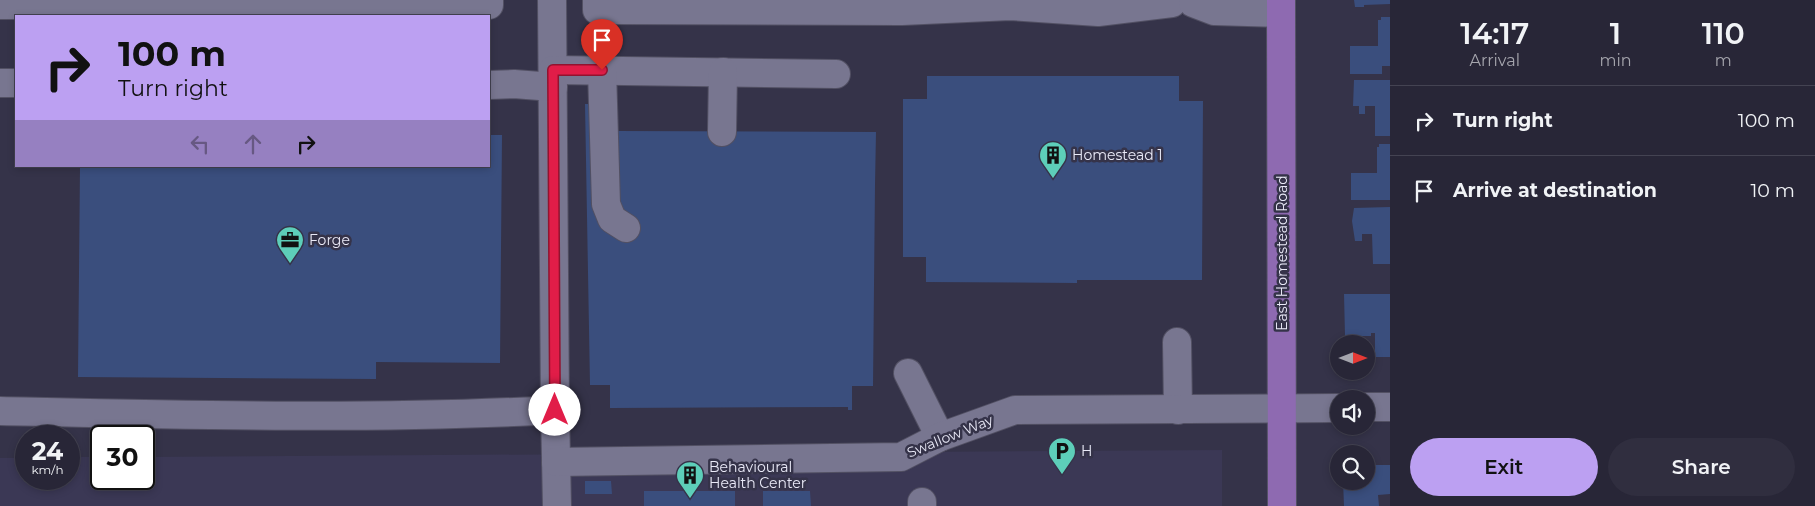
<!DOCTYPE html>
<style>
:root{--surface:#282637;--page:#302e3f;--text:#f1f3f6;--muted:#a5a5ad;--line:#444352;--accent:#bca0f2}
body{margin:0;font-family:Montserrat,sans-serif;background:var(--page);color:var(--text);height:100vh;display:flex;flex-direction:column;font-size:19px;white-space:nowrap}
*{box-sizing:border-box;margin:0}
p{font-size:16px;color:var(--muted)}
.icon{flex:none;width:28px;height:28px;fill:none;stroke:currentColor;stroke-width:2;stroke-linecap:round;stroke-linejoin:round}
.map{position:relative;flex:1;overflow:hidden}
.sheet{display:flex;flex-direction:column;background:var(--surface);width:425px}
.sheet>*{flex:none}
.guide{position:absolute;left:15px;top:15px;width:475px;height:152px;border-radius:0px;box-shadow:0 2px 8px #0003,0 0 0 1px var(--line);background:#bca0f2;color:#111;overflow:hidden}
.needle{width:32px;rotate:90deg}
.controls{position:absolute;left:1330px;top:335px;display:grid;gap:10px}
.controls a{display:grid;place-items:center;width:45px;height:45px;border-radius:50%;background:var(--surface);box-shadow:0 2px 8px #0003,0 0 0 1px var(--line);font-size:25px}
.speed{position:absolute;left:15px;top:425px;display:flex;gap:10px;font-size:25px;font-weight:700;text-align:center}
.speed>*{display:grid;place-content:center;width:65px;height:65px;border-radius:50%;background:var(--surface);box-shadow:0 2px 8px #0003,0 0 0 1px var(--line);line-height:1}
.speed small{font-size:12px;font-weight:400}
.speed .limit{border:2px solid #111;border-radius:8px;background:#fff;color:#111}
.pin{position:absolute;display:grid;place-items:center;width:42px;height:42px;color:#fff;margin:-51px -21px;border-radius:50% 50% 50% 0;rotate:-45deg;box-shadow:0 0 5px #0007}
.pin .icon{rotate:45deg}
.me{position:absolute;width:55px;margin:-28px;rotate:0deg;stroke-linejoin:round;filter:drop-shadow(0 0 4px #0008)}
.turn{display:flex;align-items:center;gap:18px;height:105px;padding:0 20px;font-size:22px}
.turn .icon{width:65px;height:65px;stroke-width:2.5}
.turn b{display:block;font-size:35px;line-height:42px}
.lanes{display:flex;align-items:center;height:48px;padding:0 20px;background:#0003;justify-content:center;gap:25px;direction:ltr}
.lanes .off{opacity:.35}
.eta{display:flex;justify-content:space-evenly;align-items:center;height:85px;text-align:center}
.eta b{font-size:30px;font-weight:600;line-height:35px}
.cta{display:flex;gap:10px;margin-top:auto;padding:10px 20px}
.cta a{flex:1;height:58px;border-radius:30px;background:var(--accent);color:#111;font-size:20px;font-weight:600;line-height:58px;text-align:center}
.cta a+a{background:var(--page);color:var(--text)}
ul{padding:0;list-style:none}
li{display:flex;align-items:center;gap:15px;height:70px;padding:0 20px;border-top:1px solid var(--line)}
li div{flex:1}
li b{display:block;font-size:19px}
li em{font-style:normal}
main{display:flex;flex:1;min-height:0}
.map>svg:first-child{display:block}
</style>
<main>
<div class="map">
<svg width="1390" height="506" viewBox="0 0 1390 506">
<rect width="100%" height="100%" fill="#353349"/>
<!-- built -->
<path fill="#3b3855" d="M1222,450V506H0V458H26V479H69V457H101V479H144V457Z"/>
<!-- building -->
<g fill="#3a4e7d">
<path d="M1354,0H1390V4L1364,5V7H1355Z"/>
<path d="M1381,17H1390V66H1382V74H1350V46H1378V20H1381Z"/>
<path d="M927,76H1179V101H1203L1202,280H1077V283L926,282V257H903V99H927Z"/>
<path d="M1354,80H1390V136H1375V106H1365V114H1359V106H1353Z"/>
<path d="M585,104H616V131L876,132L875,185L873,386H852V410H848V407L610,408V385H590Z"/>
<path d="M489,135H502L500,363L376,362V379L78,377L80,166H489Z"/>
<path d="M1379,144H1390V200H1351V173H1377V147H1379Z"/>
<path d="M1390,207V264H1373L1372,234H1362V241H1355L1352,221L1354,208Z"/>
<path d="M1344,294H1390V357H1375V333H1371V336H1345Z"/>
<path d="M1370,465H1390V494L1378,495L1379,506H1344L1343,481H1366V472H1370Z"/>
<path d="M585,481H611L612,494H585Z"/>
<rect x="644" y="491" width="91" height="15"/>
<path d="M763,491H810L811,506H763Z"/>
</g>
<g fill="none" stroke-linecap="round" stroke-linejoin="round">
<!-- minor casing -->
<g stroke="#525063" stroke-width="30">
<g id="minor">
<path d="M552,0L555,410L557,506"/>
<path d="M597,0V10L902,11L1010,6L1098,12L1172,3V0"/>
<path d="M1198,0L1193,3L1214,11L1281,13"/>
<path d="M0,5H489V0"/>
<path d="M553,70L836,74"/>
<path d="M602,70L606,204L612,219L626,228"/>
<path d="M0,83H16"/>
<path d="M489,85L514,84L553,87"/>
<path d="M722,132L723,72"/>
<path d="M1177,342L1178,410"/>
<path d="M908,373L940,437"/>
<path d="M1366,407H1390"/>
<path d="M0,411C185,415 370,420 555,410"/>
<path d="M556,462L901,457L940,437L1015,410L1339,408"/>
<path d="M922,502V506"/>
</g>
</g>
<!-- major casing -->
<g stroke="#525063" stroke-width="30">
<path id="major" d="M1281,0L1282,506"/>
</g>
<!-- minor -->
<use href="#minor" stroke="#787690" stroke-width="28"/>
<!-- major -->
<use href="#major" stroke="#8e6ab1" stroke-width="28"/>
</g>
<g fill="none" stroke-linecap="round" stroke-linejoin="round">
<!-- route casing -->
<g stroke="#92132f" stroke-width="12">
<path id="route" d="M555,410L553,70H602"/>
</g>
<!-- route -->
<use href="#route" stroke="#e11d48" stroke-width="9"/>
</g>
<!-- icons -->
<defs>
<g id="building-pin" transform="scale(1.4375)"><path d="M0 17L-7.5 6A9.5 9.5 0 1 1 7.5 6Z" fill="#5dceb9" stroke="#353349"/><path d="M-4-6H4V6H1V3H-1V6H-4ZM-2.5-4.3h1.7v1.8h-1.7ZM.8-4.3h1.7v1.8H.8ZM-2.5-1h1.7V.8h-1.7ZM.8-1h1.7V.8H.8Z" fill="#111"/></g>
<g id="office-pin" transform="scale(1.4375)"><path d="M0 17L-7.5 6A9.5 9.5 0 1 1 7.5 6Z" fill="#5dceb9" stroke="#353349"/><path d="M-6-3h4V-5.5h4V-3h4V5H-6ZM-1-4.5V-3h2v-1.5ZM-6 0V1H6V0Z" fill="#111"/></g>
<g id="parking-pin" transform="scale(1.4375)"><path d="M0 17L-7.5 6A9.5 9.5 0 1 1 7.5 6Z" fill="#5dceb9" stroke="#353349"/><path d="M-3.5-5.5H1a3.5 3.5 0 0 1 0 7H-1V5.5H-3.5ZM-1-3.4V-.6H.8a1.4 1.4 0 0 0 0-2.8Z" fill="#111"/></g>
</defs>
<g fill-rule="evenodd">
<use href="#building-pin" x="1053" y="155"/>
<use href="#office-pin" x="290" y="240"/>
<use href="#parking-pin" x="1062" y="451"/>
<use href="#building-pin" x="690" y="475"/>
</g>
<g text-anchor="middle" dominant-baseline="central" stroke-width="5" stroke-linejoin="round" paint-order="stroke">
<!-- poi labels -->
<g font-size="14" fill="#eaeaf8" stroke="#353349" text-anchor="start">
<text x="1072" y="155">Homestead 1</text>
<text x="309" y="240">Forge</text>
<text x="1081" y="451">H</text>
<text x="709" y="467">Behavioural<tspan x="709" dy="16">Health Center</tspan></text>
</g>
<!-- street labels -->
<g font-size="14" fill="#eaeaf8" stroke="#353349">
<text transform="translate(1282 253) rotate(-90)">East Homestead Road</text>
<text transform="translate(950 436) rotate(-22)">Swallow Way</text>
</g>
</g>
</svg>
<div class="controls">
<a><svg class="needle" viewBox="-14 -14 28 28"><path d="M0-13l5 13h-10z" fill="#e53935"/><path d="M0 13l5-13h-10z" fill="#a5a5ad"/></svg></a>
<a><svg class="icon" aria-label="sound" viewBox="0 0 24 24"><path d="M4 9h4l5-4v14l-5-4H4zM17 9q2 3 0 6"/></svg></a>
<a><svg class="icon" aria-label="search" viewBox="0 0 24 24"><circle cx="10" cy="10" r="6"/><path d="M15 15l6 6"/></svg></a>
</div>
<div class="speed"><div>24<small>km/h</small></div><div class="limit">30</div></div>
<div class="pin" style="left:602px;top:70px;background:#d93025"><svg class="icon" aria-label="arrive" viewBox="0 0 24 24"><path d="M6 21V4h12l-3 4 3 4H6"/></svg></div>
<svg class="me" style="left:555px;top:410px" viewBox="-20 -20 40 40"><circle r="19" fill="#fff"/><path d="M0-13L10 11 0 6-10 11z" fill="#e11d48"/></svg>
<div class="guide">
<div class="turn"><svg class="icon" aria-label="right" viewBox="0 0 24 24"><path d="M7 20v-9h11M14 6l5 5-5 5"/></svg><div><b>100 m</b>Turn right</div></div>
<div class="lanes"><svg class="icon off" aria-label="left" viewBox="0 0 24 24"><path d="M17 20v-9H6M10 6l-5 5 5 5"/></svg><svg class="icon off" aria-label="ahead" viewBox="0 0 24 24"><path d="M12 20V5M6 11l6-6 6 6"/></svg><svg class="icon" aria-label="right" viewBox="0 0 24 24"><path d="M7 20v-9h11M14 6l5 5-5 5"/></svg></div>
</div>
</div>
<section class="sheet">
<div class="eta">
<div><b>14:17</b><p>Arrival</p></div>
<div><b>1</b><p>min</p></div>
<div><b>110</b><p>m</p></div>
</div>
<ul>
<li><svg class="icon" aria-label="right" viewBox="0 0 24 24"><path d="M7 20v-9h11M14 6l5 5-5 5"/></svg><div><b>Turn right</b></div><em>100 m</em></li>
<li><svg class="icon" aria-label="arrive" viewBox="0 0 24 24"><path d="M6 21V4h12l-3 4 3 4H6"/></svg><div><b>Arrive at destination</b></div><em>10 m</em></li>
</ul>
<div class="cta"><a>Exit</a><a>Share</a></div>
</section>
</main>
